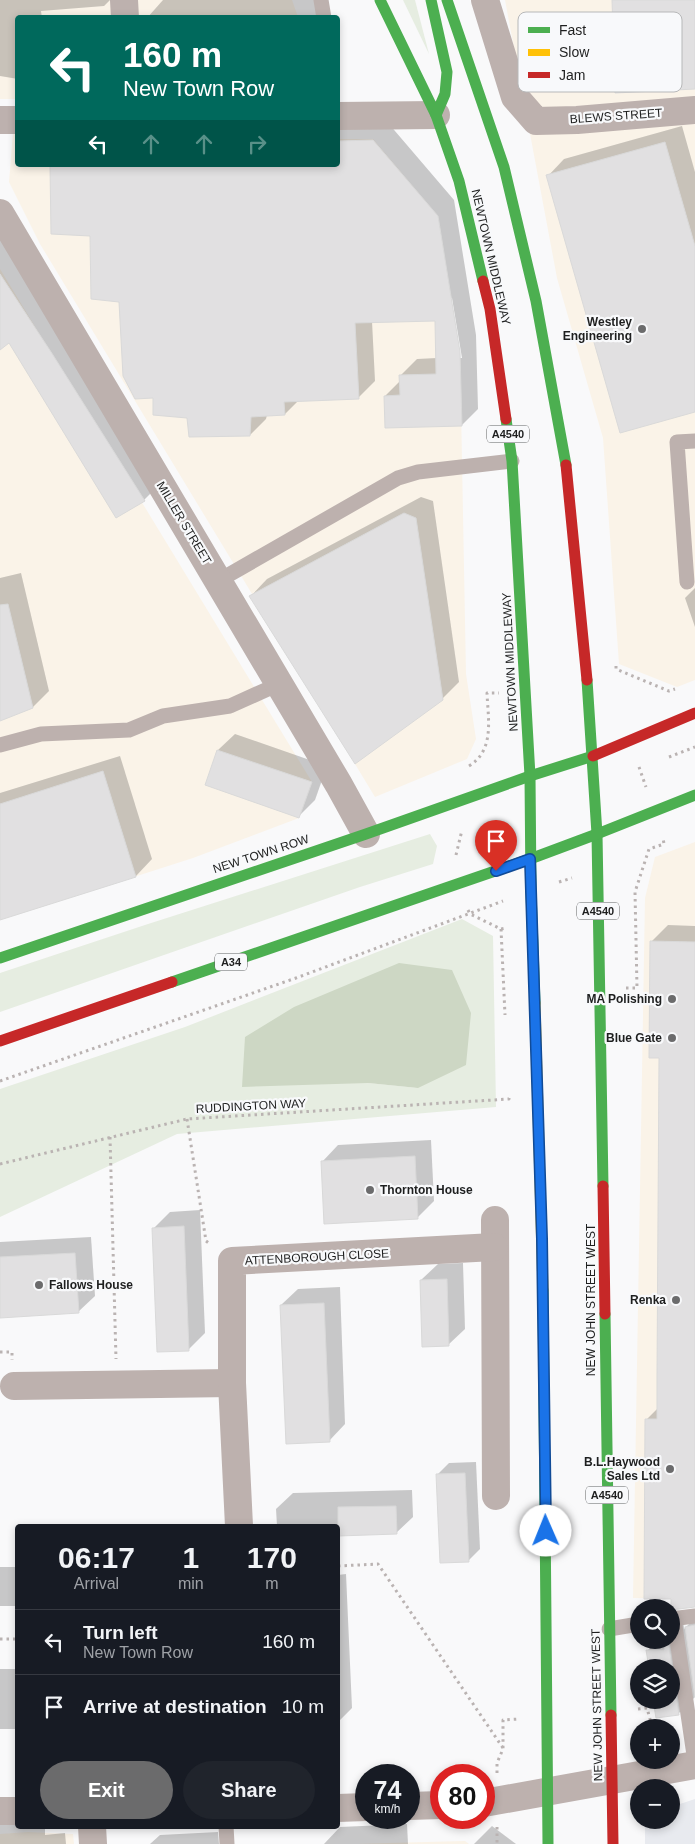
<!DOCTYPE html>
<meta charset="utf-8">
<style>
:root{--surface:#171b24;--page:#20242c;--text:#f1f3f6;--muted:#9ea1a6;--line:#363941;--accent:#6b6b6c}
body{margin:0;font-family:Helvetica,sans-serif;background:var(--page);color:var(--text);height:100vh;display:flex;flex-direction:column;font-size:19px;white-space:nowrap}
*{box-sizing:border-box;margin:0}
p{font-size:16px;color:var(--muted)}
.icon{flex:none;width:28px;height:28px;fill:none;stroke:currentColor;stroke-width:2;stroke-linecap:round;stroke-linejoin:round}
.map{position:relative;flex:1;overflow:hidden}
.side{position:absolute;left:15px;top:1524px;width:325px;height:305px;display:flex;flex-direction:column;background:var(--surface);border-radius:5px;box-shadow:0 2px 8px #0003}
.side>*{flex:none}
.banner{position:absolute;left:15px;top:15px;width:325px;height:152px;border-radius:5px;box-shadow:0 2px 8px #0003;background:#00695c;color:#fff;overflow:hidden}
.fabs{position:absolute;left:630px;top:1599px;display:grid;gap:10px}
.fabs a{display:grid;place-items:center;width:50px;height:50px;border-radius:50%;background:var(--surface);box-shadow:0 2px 8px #0003;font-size:25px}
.speed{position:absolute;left:355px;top:1764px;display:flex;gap:10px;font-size:25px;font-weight:700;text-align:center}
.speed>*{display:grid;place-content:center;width:65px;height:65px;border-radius:50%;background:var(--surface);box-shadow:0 2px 8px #0003;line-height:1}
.speed small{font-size:12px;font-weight:400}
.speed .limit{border:8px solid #d22;background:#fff;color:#111}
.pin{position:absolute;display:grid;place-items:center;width:42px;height:42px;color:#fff;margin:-51px -21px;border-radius:50% 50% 50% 0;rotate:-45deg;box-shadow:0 0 5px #0007}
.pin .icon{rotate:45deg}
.me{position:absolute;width:55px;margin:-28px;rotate:359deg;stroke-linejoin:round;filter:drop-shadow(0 0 4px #0008)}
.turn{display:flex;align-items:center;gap:18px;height:105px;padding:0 25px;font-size:22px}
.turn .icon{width:65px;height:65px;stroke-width:2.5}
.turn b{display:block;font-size:35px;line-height:42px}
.lanes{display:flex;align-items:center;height:48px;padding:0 25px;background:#0003;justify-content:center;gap:25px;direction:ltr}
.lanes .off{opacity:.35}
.eta{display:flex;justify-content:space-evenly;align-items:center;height:85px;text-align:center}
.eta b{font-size:30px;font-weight:800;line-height:35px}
.cta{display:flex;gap:10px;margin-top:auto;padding:10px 25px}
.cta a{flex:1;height:58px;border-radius:30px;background:var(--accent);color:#fff;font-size:20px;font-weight:800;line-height:58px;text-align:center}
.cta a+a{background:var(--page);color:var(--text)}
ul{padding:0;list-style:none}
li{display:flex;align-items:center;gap:15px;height:65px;padding:0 25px;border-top:1px solid var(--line)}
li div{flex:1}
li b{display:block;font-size:19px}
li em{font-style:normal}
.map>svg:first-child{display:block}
</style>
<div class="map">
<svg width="695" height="1844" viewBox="0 0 695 1844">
<rect width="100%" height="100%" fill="#f9f9fa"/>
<!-- built -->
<path fill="#e8eaef" d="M695,1799V1844H645V1823L650,1820H671V1807Z"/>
<!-- industrial -->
<g fill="#faf3e8">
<path d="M0,0H292L298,17L18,18L17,99H0Z"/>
<path d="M505,0H695V680L677,687L619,664L603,438L557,278Z"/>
<path d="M13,132H17L18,165H338V139H373L438,216L460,354L466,674L476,739L467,759L375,797L40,244L9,182Z"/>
<path d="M0,269L312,782L299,818L193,858L0,920Z"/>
<path d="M695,842V1599L633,1598L645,898L655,857Z"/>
<path d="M28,1832L73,1834L74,1844H0V1834Z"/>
<path d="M465,1841L469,1844H358L388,1843Z"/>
</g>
<!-- green -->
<g fill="#e6ede1" fill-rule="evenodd">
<path d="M403,0H415L429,54Z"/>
<path d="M430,834L437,846L433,864L360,887L0,1012V973L148,924Z"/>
<path d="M462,919L493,936L496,1107L177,1134L0,1217V1089L185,1027ZM245,1038L418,1088L368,1083H320Z"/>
</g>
<!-- forest -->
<path fill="#cdd7c4" d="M399,963L452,970L471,1013L466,1065L418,1088L368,1083L242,1087L245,1037L294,1007Z"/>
<!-- shadow -->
<g fill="#0003" fill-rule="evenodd">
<path d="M0,0H110L104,6L41,11L42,18H18V79L0,76Z"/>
<path d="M163,0H319L317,18H147Z"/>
<path d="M389,124L454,200L476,335L478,409L462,425L385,396L400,381V376L417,359L437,358L436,320L372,321L375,381L358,398L299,400L285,414L267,415L266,419L250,435L188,416L154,397L120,301L91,234L52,165H338V125ZM451,298H452L462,358H460Z"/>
<path d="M682,126L695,172V410L548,176L564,159Z"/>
<path d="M0,233L160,484L144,500L10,341L0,348Z"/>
<path d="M421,497L433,501L459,682L442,699L251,596L267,579Z"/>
<path d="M21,573L49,691L33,707L0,720V578Z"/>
<path d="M695,588V627L685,598Z"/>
<path d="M235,734L327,766L315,800L299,816L207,785L218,750Z"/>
<path d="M120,756L152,859L136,876L0,919V793Z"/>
<path d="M668,925L695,926V1606L647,1419L658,1408L661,1057L651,942Z"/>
<path d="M431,1140L434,1201L418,1217L326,1223L322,1162L338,1145Z"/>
<path d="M200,1210L205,1333L188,1350L154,1228L170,1212Z"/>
<path d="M91,1237L95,1296L78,1312L0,1317V1242Z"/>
<path d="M463,1263L465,1329L448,1345L421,1280L438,1264Z"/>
<path d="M340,1287L345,1424L329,1441L281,1305L298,1289Z"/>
<path d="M476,1462L480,1549L468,1561L437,1475L449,1463Z"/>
<path d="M412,1490L413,1517L396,1533L338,1535V1526H277L276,1509L293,1493Z"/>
<rect x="0" y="1567" width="18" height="39"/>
<path d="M346,1574L352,1708L338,1722V1733V1575Z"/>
<path d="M695,1618V1697L678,1714L655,1700H671V1668L648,1650L658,1640H671L683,1621L684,1629Z"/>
<rect x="0" y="1669" width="18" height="60"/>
<path d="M18,1818V1826H45V1835L65,1833L66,1844H0V1820Z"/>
<path d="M407,1824L408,1844H324L340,1827Z"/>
<path d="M492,1826L516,1844H474Z"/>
<path d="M218,1832L219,1844H150L160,1835Z"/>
</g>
<!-- building -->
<g fill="#e1e0e1" stroke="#d9d9d9">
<path d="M612,0H695V89L615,93Z"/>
<path d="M373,140L438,216L460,352L462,426L385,428L384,396L400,395L399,375L436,374L435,321L355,323L359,399L284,402L285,415L251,417L250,436L189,437L187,418L153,415V398L135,399L123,376L119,302L91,299L90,236L51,234L50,165H338V141Z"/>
<path d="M665,142L695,246V412L620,433L546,175Z"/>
<path d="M0,274L53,355L145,501L116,518L9,343L0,350Z"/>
<path d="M404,513L416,518L443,700L355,764L249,596Z"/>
<path d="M8,604L33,708L0,721V605Z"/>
<path d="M217,750L312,782L299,818L205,785Z"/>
<path d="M103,771L136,877L0,920V804Z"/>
<path d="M650,941L695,942V1607L671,1610V1599H644L645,1419H657V1375L659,1058H649Z"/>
<path d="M415,1156L418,1219L324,1224L321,1161Z"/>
<path d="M184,1226L189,1351L157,1352L152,1228Z"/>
<path d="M75,1253L79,1313L0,1318V1257Z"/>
<path d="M447,1279L449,1346L422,1347L420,1280Z"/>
<path d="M324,1303L330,1442L286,1444L280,1305Z"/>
<path d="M465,1473L469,1562L440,1563L436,1474Z"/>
<path d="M396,1506L397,1534L338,1536V1507Z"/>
<path d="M695,1625V1697L685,1627Z"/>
<path d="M666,1640H668L679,1715L656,1718L653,1700H671V1668H649L646,1650H664Z"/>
</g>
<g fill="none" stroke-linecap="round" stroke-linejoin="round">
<!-- path -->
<g stroke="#bab3b2" stroke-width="3" stroke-dasharray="2.5 4" stroke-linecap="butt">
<path d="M616,666V669L669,691L675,689"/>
<path d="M669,757L695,747"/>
<path d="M469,766C495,750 488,719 487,693H499"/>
<path d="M639,767L646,787"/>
<path d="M456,855L462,830"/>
<path d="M559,882L572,878"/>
<path d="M468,910L470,914L501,929L506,928"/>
<path d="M501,929L505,1015"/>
<path d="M626,988H637L635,892L649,849L664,844L663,838"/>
<path d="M0,1081L296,978L503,901"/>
<path d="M187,1119L206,1241L210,1244"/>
<path d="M110,1137L116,1359"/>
<path d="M0,1164L187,1119L509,1099V1097"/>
<path d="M0,1352H12V1360"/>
<path d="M338,1566L378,1564L503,1748"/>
<path d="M0,1639H18"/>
<path d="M638,1709L647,1708L651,1723L656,1728"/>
<path d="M497,1773V1763L503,1749V1720L519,1719"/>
<path d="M497,1827V1844"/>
</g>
<!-- lane -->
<g stroke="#bdb1ae" stroke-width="15">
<path d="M321,0L324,18"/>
<path d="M218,581L398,478L418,472L512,461"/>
<path d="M687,582L677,442L695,441"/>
<path d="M0,745L41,734L129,730L163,716L230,706L279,684"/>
<path d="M671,1619L695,1616"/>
<path d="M674,1619L695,1762"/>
<path d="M609,1629L639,1624"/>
<path d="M226,1826L227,1844"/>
</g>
<!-- street -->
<g stroke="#bdb1ae" stroke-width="28">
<path d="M124,0L125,18"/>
<path d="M485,0L515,97L536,121L577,120L695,110"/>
<path d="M338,116L436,115"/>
<path d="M0,120H18"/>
<path d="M0,213L339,785L366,834"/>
<path d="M495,1220L496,1496"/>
<path d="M14,1386L232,1383"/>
<path d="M239,1526L232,1383V1261L494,1247"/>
<path d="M484,1803L695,1765"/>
<path d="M409,1806L441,1805"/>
<path d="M338,1808L366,1807"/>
<path d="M0,1811H18"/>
<path d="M92,1826L93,1844"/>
</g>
<!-- fast -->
<g stroke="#4caf50" stroke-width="11">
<path d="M380,0L436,115L459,181L483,281"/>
<path d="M431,0L447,72L445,94L436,115"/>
<path d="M447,0L504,167L536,301L566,465"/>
<path d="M506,419L512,461L530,776L531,891L535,1003"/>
<path d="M587,680L597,834L603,1186"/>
<path d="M597,834L695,795"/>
<path d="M0,958L366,834L530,776L593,756"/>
<path d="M172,982L530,859L597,834"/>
<path d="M543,1290L548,1844"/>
<path d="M605,1314L611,1715"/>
</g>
<!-- slow -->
<path stroke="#ffc107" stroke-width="11" d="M535,1003L543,1290"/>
<!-- jam -->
<g stroke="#c62828" stroke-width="11">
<path d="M483,281L490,309L506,419"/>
<path d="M566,465L587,680"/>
<path d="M593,756L695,713"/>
<path d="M0,1041L172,982"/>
<path d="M603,1186L605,1314"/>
<path d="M611,1715L613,1844"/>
</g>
</g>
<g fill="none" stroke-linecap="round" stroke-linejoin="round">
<!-- route casing -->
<g stroke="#114b97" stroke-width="12">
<path id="route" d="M496,871L530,859L542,1239L546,1531"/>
</g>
<!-- route -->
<use href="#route" stroke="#1a73e8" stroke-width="9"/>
</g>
<!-- markers -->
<g fill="#6b6b6c" stroke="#f8f9fb" stroke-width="2">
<circle cx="642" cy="329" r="5"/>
<circle cx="672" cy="999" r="5"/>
<circle cx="672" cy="1038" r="5"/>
<circle cx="370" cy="1190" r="5"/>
<circle cx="39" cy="1285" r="5"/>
<circle cx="676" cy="1300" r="5"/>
<circle cx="670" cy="1469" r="5"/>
</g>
<g text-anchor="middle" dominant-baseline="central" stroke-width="4.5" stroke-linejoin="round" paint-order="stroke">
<!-- shield labels -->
<g fill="#f8f9fb" stroke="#5f6061" stroke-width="1">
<rect x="487" y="425.5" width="42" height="17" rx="4"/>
<rect x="577" y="902.5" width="42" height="17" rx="4"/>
<rect x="215" y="953.5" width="32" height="17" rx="4"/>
<rect x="586" y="1486.5" width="42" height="17" rx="4"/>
</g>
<g font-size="11" font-weight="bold" fill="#1e1f1f">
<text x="508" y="434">A4540</text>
<text x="598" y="911">A4540</text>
<text x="231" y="962">A34</text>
<text x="607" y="1495">A4540</text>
</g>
<!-- street labels -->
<g font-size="12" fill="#1e1f1f" stroke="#f8f9fb">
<text transform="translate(616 116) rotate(-4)">BLEWS STREET</text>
<text transform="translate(491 257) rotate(77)">NEWTOWN MIDDLEWAY</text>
<text transform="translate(184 523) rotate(59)">MILLER STREET</text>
<text transform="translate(510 662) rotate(-93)">NEWTOWN MIDDLEWAY</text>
<text transform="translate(261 854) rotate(-18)">NEW TOWN ROW</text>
<text transform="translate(251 1106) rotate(-3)">RUDDINGTON WAY</text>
<text transform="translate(317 1257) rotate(-3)">ATTENBOROUGH CLOSE</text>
<text transform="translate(591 1300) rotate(-90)">NEW JOHN STREET WEST</text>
<text transform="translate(597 1705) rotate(-91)">NEW JOHN STREET WEST</text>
</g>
<!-- poi labels -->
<g font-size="12" font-weight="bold" fill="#1e1f1f" stroke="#f8f9fb" text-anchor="end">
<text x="632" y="322">Westley<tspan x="632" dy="14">Engineering</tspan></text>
<text x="662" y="999">MA Polishing</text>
<text x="662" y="1038">Blue Gate</text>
<text x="380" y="1190" text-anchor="start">Thornton House</text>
<text x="49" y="1285" text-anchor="start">Fallows House</text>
<text x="666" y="1300">Renka</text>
<text x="660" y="1462">B.L.Haywood<tspan x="660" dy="14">Sales Ltd</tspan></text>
</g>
</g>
<!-- legend -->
<rect x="518" y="12" width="164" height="80" rx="8" fill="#f8f9fb" stroke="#b7b8b9" stroke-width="1"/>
<rect x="528" y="27" width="22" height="6" fill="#4caf50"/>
<rect x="528" y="49" width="22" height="7" fill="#ffc107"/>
<rect x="528" y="72" width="22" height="6" fill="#c62828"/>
<g font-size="14" fill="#1e1f1f">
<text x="559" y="35">Fast</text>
<text x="559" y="57">Slow</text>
<text x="559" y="80">Jam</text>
</g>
</svg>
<div class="fabs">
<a><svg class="icon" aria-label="search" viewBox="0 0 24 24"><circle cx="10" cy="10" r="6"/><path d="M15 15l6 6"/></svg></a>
<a><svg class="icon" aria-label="layers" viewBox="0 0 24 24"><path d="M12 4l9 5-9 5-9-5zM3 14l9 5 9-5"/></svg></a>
<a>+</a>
<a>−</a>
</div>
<div class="speed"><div>74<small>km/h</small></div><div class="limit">80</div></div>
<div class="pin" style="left:496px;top:871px;background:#d93025"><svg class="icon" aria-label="arrive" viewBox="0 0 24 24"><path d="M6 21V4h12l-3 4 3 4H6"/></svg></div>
<svg class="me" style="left:546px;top:1531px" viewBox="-20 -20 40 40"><circle r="19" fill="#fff"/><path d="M0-13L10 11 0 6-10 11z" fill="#1a73e8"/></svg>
<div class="banner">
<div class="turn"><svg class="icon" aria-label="left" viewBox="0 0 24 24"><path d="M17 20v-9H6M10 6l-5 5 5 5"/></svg><div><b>160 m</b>New Town Row</div></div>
<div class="lanes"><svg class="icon" aria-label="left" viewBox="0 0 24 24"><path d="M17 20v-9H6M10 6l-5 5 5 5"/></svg><svg class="icon off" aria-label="ahead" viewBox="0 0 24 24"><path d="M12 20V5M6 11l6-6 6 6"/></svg><svg class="icon off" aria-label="ahead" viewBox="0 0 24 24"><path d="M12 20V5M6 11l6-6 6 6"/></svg><svg class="icon off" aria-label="right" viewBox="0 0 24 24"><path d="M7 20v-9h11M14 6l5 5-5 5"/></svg></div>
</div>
<section class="side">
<div class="eta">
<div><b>06:17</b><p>Arrival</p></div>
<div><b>1</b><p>min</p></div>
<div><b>170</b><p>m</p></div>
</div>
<ul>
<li><svg class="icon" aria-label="left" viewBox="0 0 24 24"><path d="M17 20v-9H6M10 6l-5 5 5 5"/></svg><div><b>Turn left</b><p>New Town Row</p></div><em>160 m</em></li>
<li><svg class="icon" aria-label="arrive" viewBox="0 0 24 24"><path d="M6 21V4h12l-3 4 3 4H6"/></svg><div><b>Arrive at destination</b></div><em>10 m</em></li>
</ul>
<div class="cta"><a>Exit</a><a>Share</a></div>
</section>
</div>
